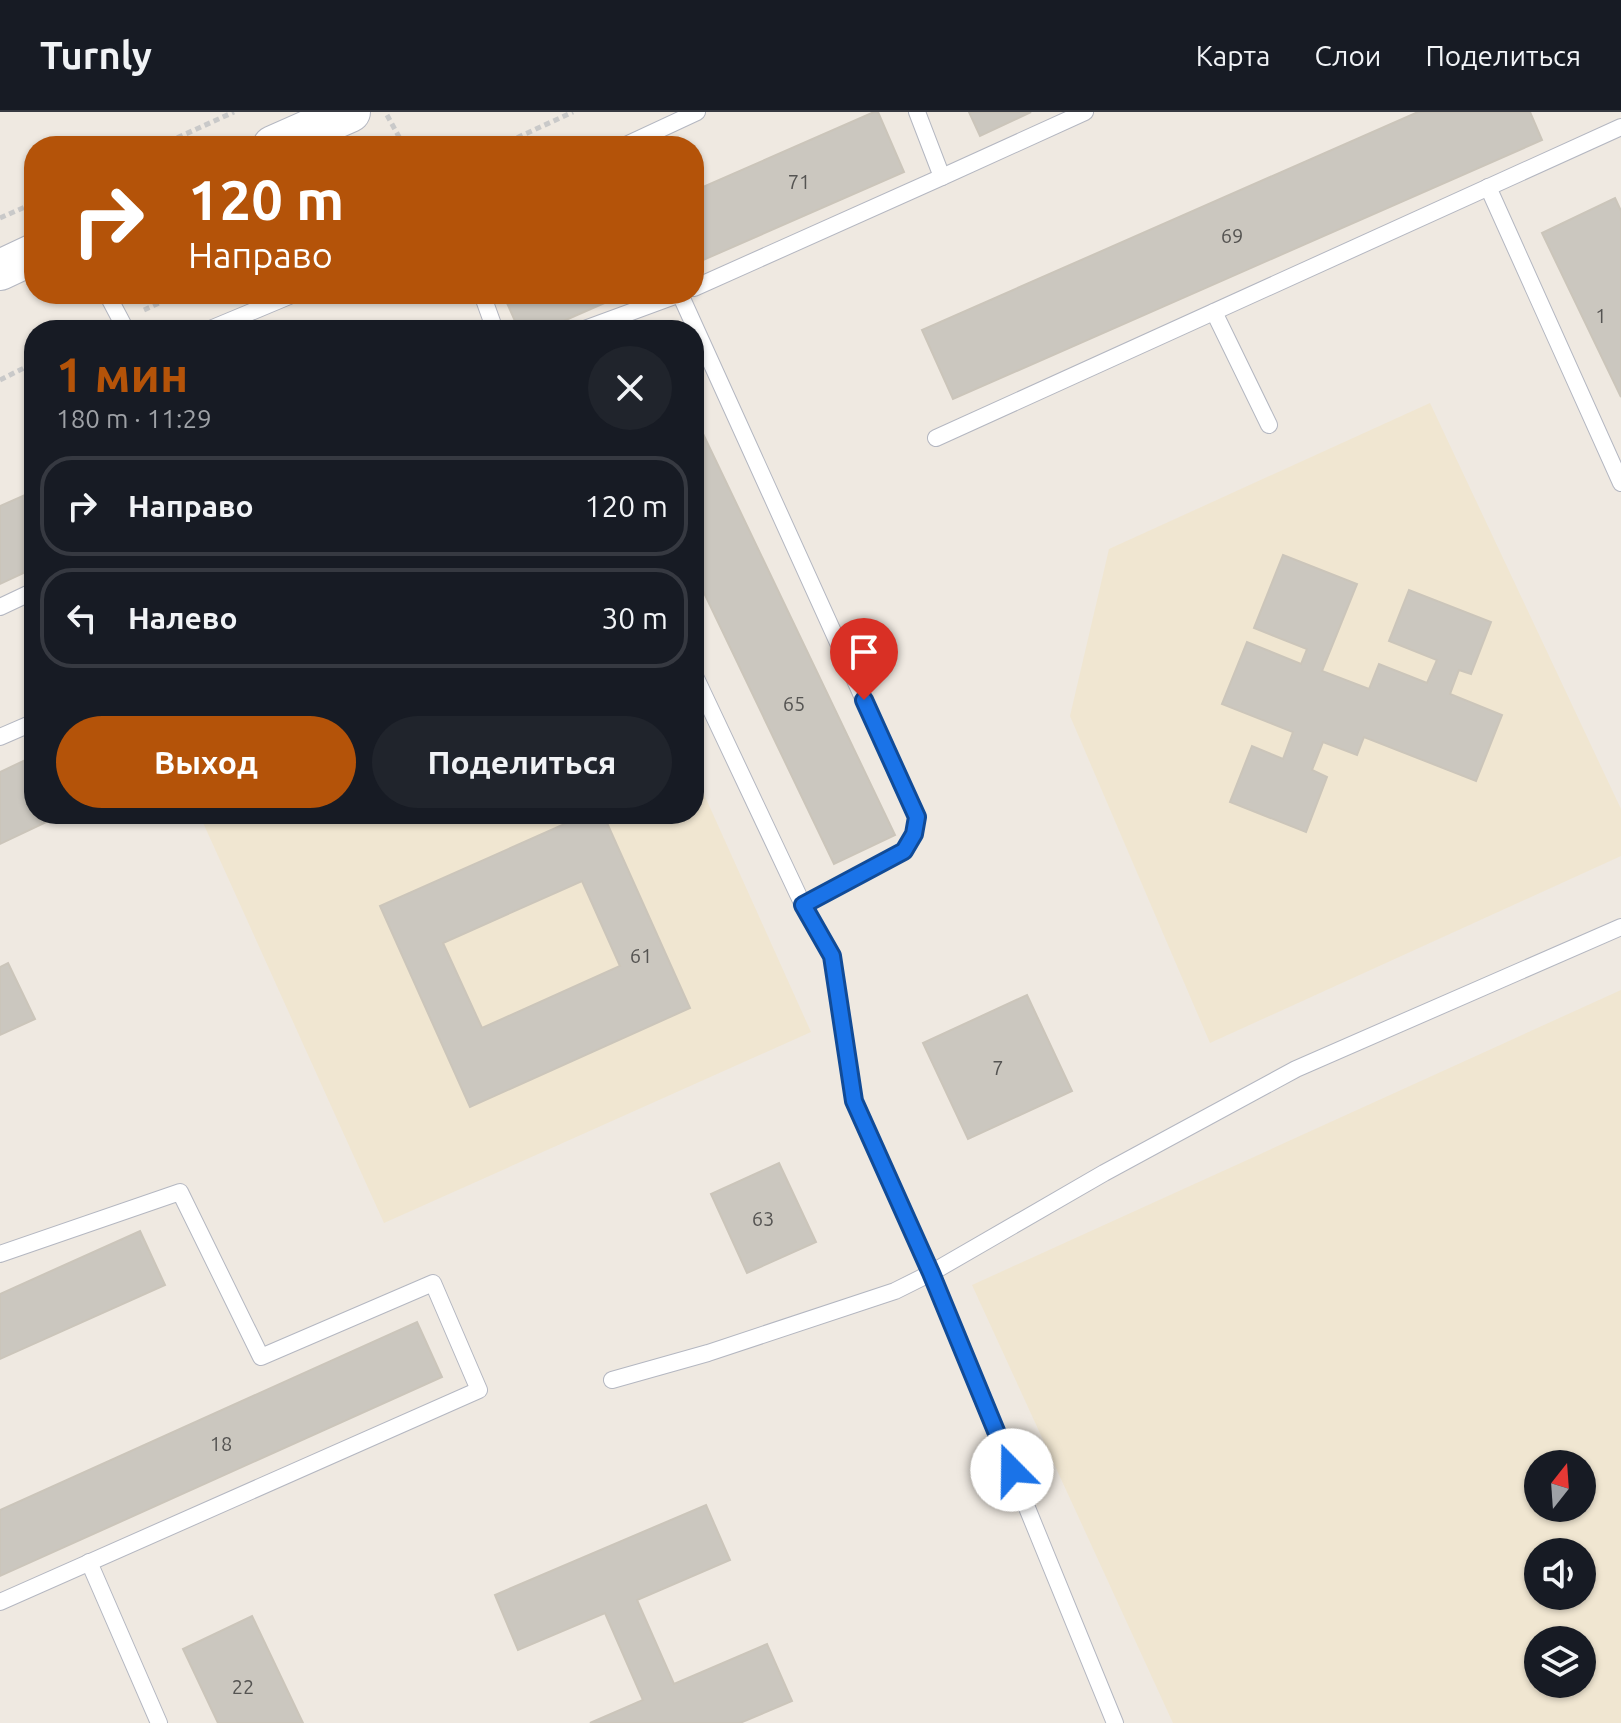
<!DOCTYPE html>
<html lang="ru">
<meta charset="utf-8">
<style>
:root{--surface:#171b24;--page:#20242c;--text:#f1f3f6;--muted:#9ea1a6;--line:#363941;--accent:#b45309}
body{margin:0;font-family:Ubuntu,sans-serif;background:var(--page);color:var(--text);height:100vh;display:flex;flex-direction:column;font-size:30px;white-space:nowrap}
*{box-sizing:border-box;margin:0}
p{font-size:26px;color:var(--muted)}
.icon{flex:none;width:44px;height:44px;fill:none;stroke:currentColor;stroke-width:2;stroke-linecap:round;stroke-linejoin:round}
.map{position:relative;flex:1;overflow:hidden}
.side{position:absolute;left:24px;top:208px;width:680px;height:504px;display:flex;flex-direction:column;background:var(--surface);border-radius:32px;box-shadow:0 2px 6px #0004}
.side>*{flex:none}
.guide{position:absolute;left:24px;top:24px;width:680px;height:168px;border-radius:32px;box-shadow:0 2px 6px #0004;background:#b45309;color:#fff;overflow:hidden}
.needle{width:52px;rotate:17deg}
.controls{position:absolute;left:1524px;top:1338px;display:grid;gap:16px}
.controls a{display:grid;place-items:center;width:72px;height:72px;border-radius:50%;background:var(--surface);box-shadow:0 2px 6px #0004;font-size:40px}
.pin{position:absolute;display:grid;place-items:center;width:68px;height:68px;color:#fff;margin:-82px -34px;border-radius:50% 50% 50% 0;rotate:-45deg;box-shadow:0 0 8px #0007}
.pin .icon{rotate:45deg}
.me{position:absolute;width:88px;margin:-44px;rotate:338deg;stroke-linejoin:round;filter:drop-shadow(0 0 6px #0008)}
.turn{display:flex;align-items:center;gap:28px;height:168px;padding:0 32px;font-size:36px}
.turn .icon{width:104px;height:104px;stroke-width:2.5}
.turn b{display:block;font-size:56px;line-height:68px}
.round{display:grid;place-items:center;flex:none;width:84px;height:84px;border-radius:42px;background:var(--page)}
.overview{display:flex;align-items:center;justify-content:space-between;height:136px;padding:0 32px}
h1{font-size:48px;font-weight:700;line-height:60px;color:var(--accent)}
.action{display:flex;gap:16px;margin-top:auto;padding:16px 32px}
.action a{flex:1;height:92px;border-radius:48px;background:var(--accent);color:#fff;font-size:32px;font-weight:700;line-height:92px;text-align:center}
.action a+a{background:var(--page);color:var(--text)}
ul{padding:0;list-style:none}
li{display:flex;align-items:center;gap:24px;height:100px;margin:0 16px 12px;padding:0 16px;border:4px solid var(--line);border-radius:32px}
li div{flex:1}
li b{display:block;font-size:30px}
li em{font-style:normal}
header{display:flex;align-items:center;gap:48px;box-sizing:border-box;height:112px;padding:0 40px;background:var(--surface);border-bottom:2px solid var(--line)}
header strong{font-size:38px}
nav{display:flex;gap:44px;margin-inline-start:auto;font-size:28px}
.map>svg:first-child{display:block}
</style>
<header>
<strong>Turnly</strong>
<nav><a>Карта</a><a>Слои</a><a>Поделиться</a></nav>
</header>
<div class="map">
<svg width="1621" height="1611" viewBox="0 0 1621 1611">
<rect width="100%" height="100%" fill="#efe9e1"/>
<!-- education -->
<g fill="#f0e6d1" fill-rule="evenodd">
<path d="M1430,291L1621,697V744L1210,931L1070,604L1109,437Z"/>
<path d="M694,660L811,920L384,1111L200,704L204,702H694Z"/>
<path d="M1621,878V1611H1173L972,1173ZM1582,1352V1396H1538V1352ZM1538,1440H1582V1484H1538ZM1538,1528H1582V1572H1538Z"/>
</g>
<!-- building -->
<g fill="#cbc7bf" stroke="#cbc5ba" stroke-width="2" fill-rule="evenodd">
<path d="M874,0H878L904,60L694,152V79Z"/>
<path d="M969,0H1031L980,24Z"/>
<path d="M1418,0H1530L1542,28L953,287L922,218Z"/>
<path d="M1615,86L1621,99V285L1542,121Z"/>
<path d="M503,182H625L543,218H519Z"/>
<path d="M694,303L895,723L834,752L694,460Z"/>
<path d="M34,379V456L0,472V394Z"/>
<path d="M1283,443L1357,472L1322,559L1369,577L1379,552L1427,571L1437,548L1389,529L1409,478L1491,510L1471,562L1459,558L1450,582L1502,603L1476,669L1364,625L1357,643L1323,630L1312,658L1327,665L1306,720L1230,690L1252,634L1283,647L1293,620L1222,592L1247,530L1301,552L1307,537L1254,516Z"/>
<path d="M34,644V702H63L0,732V660Z"/>
<path d="M587,702H603L690,896L470,995L380,794ZM582,769L620,854L482,916L443,831Z"/>
<path d="M8,851L35,907L0,923V855Z"/>
<path d="M1027,883L1072,979L968,1027L923,931Z"/>
<path d="M779,1051L816,1130L747,1161L711,1082Z"/>
<path d="M140,1119L165,1173L0,1247V1182Z"/>
<path d="M417,1210L442,1265L0,1464V1398Z"/>
<path d="M706,1393L730,1448L637,1488L674,1572L767,1532L792,1589L740,1611H590L643,1588L605,1501L518,1538L495,1483Z"/>
<path d="M252,1504L303,1611H218L183,1537Z"/>
</g>
<g fill="none" stroke-linecap="round" stroke-linejoin="round">
<!-- service casing -->
<g stroke="#b4b7c1" stroke-width="18">
<g id="service">
<path d="M624,34L697,0"/>
<path d="M942,65L1085,0"/>
<path d="M1488,75L1621,371"/>
<path d="M694,176L942,65L917,0"/>
<path d="M107,182L126,218"/>
<path d="M482,182L495,218"/>
<path d="M680,182L917,705L914,722L904,739L803,793"/>
<path d="M1214,200L1269,313"/>
<path d="M208,218L294,182"/>
<path d="M582,218L680,182"/>
<path d="M936,326L1621,15"/>
<path d="M0,495L34,479"/>
<path d="M694,562L803,793L832,844L854,989L931,1161L1115,1611"/>
<path d="M0,625L30,612"/>
<path d="M0,1142L180,1080L261,1245L433,1171L479,1278L0,1490"/>
<path d="M612,1268L708,1241L895,1179L931,1161L1104,1061L1296,957L1621,815"/>
<path d="M89,1450L159,1611"/>
</g>
</g>
<!-- tertiary casing -->
<g stroke="#b4b7c1" stroke-width="42">
<g id="tertiary">
<path d="M273,34L350,0"/>
<path d="M0,158L34,142"/>
</g>
</g>
<!-- path -->
<g stroke="#c9c9c9" stroke-width="5" stroke-dasharray="6 4" stroke-linecap="butt">
<path d="M387,3L404,34"/>
<path d="M159,34L234,0"/>
<path d="M499,34L573,0"/>
<path d="M0,106L34,91"/>
<path d="M144,198L179,182"/>
<path d="M0,268L34,251"/>
</g>
<!-- service -->
<use href="#service" stroke="#fff" stroke-width="16"/>
<!-- tertiary -->
<use href="#tertiary" stroke="#fff" stroke-width="40"/>
</g>
<g fill="none" stroke-linecap="round" stroke-linejoin="round">
<!-- route casing -->
<g stroke="#114b97" stroke-width="20">
<path id="route" d="M864,588L917,705L914,722L904,739L803,793L832,844L854,989L931,1161L1012,1358"/>
</g>
<!-- route -->
<use href="#route" stroke="#1a73e8" stroke-width="14"/>
</g>
<g text-anchor="middle" dominant-baseline="central" stroke-width="6" stroke-linejoin="round" paint-order="stroke">
<!-- number labels -->
<g font-size="20" fill="#555452">
<text x="799" y="69">71</text>
<text x="1232" y="123">69</text>
<text x="1601" y="203">1</text>
<text x="794" y="591">65</text>
<text x="641" y="843">61</text>
<text x="998" y="955">7</text>
<text x="763" y="1106">63</text>
<text x="221" y="1331">18</text>
<text x="243" y="1574">22</text>
</g>
</g>
</svg>
<div class="controls">
<a><svg class="needle" viewBox="-14 -14 28 28"><path d="M0-13l5 13h-10z" fill="#e53935"/><path d="M0 13l5-13h-10z" fill="#9ea1a6"/></svg></a>
<a><svg class="icon" aria-label="sound" viewBox="0 0 24 24"><path d="M4 9h4l5-4v14l-5-4H4zM17 9q2 3 0 6"/></svg></a>
<a><svg class="icon" aria-label="layers" viewBox="0 0 24 24"><path d="M12 4l9 5-9 5-9-5zM3 14l9 5 9-5"/></svg></a>
</div>
<div class="pin" style="left:864px;top:588px;background:#d93025"><svg class="icon" aria-label="arrive" viewBox="0 0 24 24"><path d="M6 21V4h12l-3 4 3 4H6"/></svg></div>
<svg class="me" style="left:1012px;top:1358px" viewBox="-20 -20 40 40"><circle r="19" fill="#fff"/><path d="M0-13L10 11 0 6-10 11z" fill="#1a73e8"/></svg>
<div class="guide">
<div class="turn"><svg class="icon" aria-label="right" viewBox="0 0 24 24"><path d="M7 20v-9h11M14 6l5 5-5 5"/></svg><div><b>120 m</b>Направо</div></div>
</div>
<section class="side">
<div class="overview"><div><h1>1 мин</h1><p>180 m · 11:29</p></div><a class="round"><svg class="icon" aria-label="close" viewBox="0 0 24 24"><path d="M6 6l12 12M18 6L6 18"/></svg></a></div>
<ul>
<li><svg class="icon" aria-label="right" viewBox="0 0 24 24"><path d="M7 20v-9h11M14 6l5 5-5 5"/></svg><div><b>Направо</b></div><em>120 m</em></li>
<li><svg class="icon" aria-label="left" viewBox="0 0 24 24"><path d="M17 20v-9H6M10 6l-5 5 5 5"/></svg><div><b>Налево</b></div><em>30 m</em></li>
</ul>
<div class="action"><a>Выход</a><a>Поделиться</a></div>
</section>
</div>
